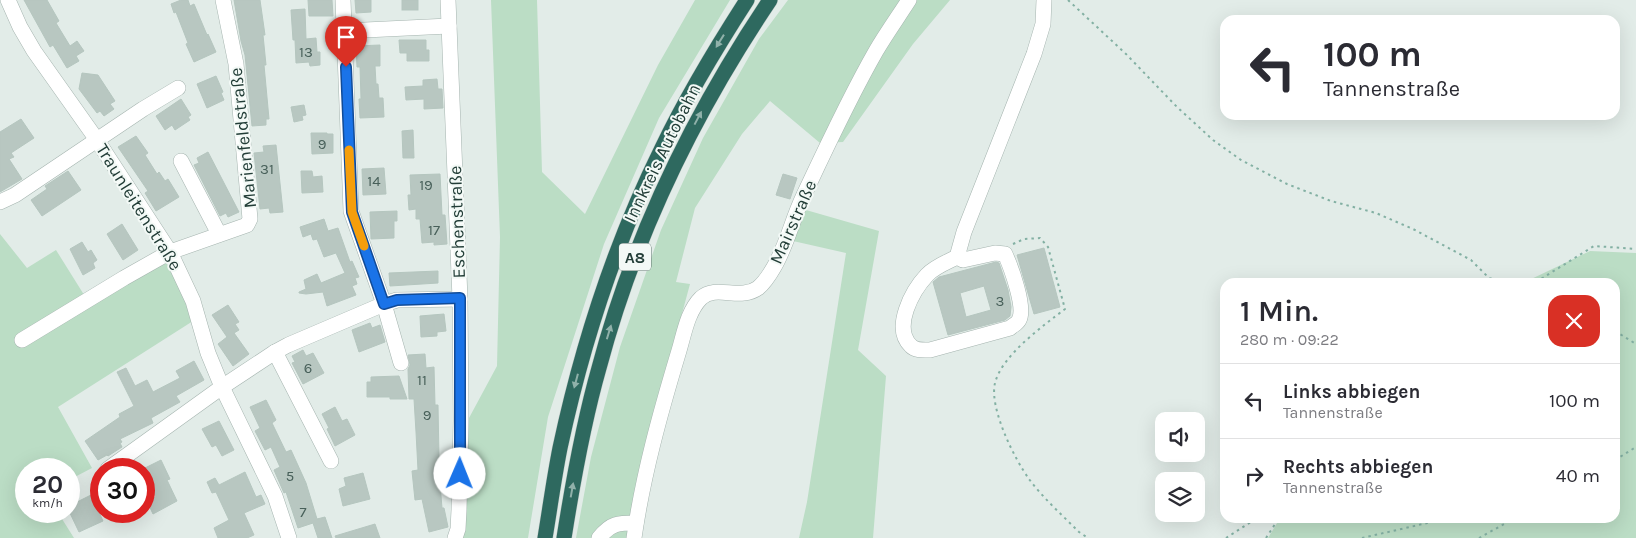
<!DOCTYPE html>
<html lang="de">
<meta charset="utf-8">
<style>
:root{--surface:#fff;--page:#f7f7f7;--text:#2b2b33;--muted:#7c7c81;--line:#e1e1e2}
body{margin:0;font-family:Karla,sans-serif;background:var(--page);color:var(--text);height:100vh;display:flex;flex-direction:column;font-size:19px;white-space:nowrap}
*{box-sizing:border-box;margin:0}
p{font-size:16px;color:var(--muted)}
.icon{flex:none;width:28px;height:28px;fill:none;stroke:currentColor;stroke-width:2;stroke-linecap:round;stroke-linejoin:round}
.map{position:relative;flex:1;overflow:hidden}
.panel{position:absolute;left:1220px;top:278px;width:400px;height:245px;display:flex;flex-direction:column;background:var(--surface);border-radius:15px;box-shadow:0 5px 20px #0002}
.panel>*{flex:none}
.banner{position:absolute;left:1220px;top:15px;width:400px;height:105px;border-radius:15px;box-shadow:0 5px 20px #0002;background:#fff;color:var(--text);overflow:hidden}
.fabs{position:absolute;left:1155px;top:412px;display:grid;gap:10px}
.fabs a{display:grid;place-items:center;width:50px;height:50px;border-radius:10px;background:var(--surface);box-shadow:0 5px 20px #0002;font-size:25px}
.speed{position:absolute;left:15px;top:458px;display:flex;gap:10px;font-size:25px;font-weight:700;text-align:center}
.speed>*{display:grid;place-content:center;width:65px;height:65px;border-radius:50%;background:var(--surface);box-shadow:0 5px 20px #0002;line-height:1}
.speed small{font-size:12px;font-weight:400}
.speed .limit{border:8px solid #d22;background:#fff;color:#111}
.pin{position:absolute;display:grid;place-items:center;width:42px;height:42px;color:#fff;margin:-51px -21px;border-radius:50% 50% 50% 0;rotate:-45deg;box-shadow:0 0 5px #0007}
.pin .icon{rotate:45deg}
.me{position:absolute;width:55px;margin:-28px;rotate:1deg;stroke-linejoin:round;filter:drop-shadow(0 0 4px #0008)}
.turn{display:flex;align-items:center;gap:18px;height:105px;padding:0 20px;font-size:22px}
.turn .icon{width:65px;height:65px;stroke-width:2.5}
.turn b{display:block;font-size:35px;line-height:42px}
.round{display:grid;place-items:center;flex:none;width:52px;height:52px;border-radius:15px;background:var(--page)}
.overview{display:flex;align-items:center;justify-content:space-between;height:85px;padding:0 20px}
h1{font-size:30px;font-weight:600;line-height:38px}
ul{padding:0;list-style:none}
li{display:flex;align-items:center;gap:15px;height:75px;padding:0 20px;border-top:1px solid var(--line)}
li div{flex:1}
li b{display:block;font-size:19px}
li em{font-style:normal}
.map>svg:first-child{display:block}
</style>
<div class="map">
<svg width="1636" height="538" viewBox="0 0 1636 538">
<rect width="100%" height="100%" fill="#e2ece8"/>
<!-- green -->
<g fill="#bbddc5">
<path d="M491,0H537L542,172L585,214L658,65L695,0H730L659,118L604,244L548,417L528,538H460L465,510L469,418L497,366L500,237Z"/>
<path d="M788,0H950L913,44L843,142L820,143L770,101L742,134L695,208L676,282L690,284L663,384L629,538H576L591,457L620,347L661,230L703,138L759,39Z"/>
<path d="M806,210L879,231L858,350L886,376L873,538H799L807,502L846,253L793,241Z"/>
<path d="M0,234L27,268L56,250L86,298L166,255L182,289L193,321L58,407L92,468L69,480V469H26V511H57L74,538H0Z"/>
<path d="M1590,251L1636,253V538H1268L1280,518H1615V282H1525Z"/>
</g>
<!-- building -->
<g fill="#b8c7c1" stroke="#b5c6bf" fill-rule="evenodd">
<path d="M24,0H47L59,21L56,23L70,46L77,41L84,51L76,56L79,61L67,68L53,45L50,47Z"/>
<path d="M181,0H188L190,6L194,4L207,35L208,34L216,52L194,62L186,44L188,43L176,12L174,13L171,4Z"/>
<path d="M234,0H260L265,35H263L266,65H264L269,119H266V125L252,126L245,55L241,41Z"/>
<path d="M308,0H332L333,16H309Z"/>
<path d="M355,0H371V12L356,13Z"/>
<rect x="402" y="0" width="16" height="10"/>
<path d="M305,9L306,39L316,38L317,52H320V65L310,66L309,62L296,63L295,40H293L291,10Z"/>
<path d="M399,40H426V50H429V61H407V53H400Z"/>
<path d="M380,45V66H375L376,84H378L379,98H383L384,117L360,118L359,99H361L360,67H357L356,46Z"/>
<path d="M82,73L98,75L115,101L110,104L114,109L104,116L100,111L97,113L79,89Z"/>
<path d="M216,76L223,92L221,93L224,100L207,108L197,84Z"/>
<path d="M437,79L438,89H442L443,108L424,109V99L406,100L405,87L423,86V80Z"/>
<path d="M181,99L191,115L188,117L190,120L175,130L172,125L165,130L156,116Z"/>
<path d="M304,105L306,115L302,116L303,120L294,122L291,107Z"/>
<path d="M21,119L34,138L11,153L14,157L9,159L22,179L0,192V132Z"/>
<path d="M413,130L414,158H403L402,131Z"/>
<path d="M311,133H327V134H333V153L312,154Z"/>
<path d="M136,136L148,153L145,155L157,174L159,172L165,181L168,179L179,197L156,211L145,193L148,191L118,147Z"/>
<path d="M276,145L283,212L270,213L269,208L260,209L254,153L264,152L263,146Z"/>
<path d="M208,152L239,212L228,217L226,213L220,216L194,165L199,163L197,158Z"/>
<path d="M384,168L386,194L363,195L362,169Z"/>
<path d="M68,171L81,190L42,216L31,200L47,189L45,186Z"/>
<path d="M301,171H312L313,177L322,176L323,192L302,193Z"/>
<path d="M440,174L442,215H445L447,244L434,245V242L422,243L420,219H416V209L409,210L408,195H411L410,175Z"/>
<path d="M783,174L797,178L790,199L776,195Z"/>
<path d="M397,211V221H394V238L371,239L370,212Z"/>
<path d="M324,219L328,231L338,228L350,262L352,261L359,277L355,278L357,284L352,286L356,295L327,306L323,292L306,294L299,293V292L306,289L304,280L317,274L321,283L345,273L336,253L324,257L317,239L313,240L311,234L303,237L300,227Z"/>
<path d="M122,224L138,250L123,260L107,234Z"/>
<path d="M82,242L88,252L91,250L97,260L93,263L95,268L83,275L70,249Z"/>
<path d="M1044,248L1060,307L1034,314L1017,255Z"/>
<path d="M996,262L999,263L1008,290L1011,307L1010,316L1005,320L948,335L933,282L939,277ZM984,286L991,310L966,317L960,293Z"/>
<path d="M438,271V283L390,286L389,273Z"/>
<path d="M228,305L239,322L235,324L239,330L234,333L249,354L233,366L218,344L227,337L212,315Z"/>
<path d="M444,314L446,331L437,332V336L421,337L420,316Z"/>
<path d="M370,323L372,328L380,325L385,342L359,352L352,330Z"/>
<path d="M303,350L306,356L313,353L324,373L303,384L292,363L295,362L292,356Z"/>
<path d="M425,354L426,368L434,367L435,405H438L439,460H438L442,508H444L448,527L429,532L422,499L415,500L412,471L418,470L416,432L414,399H409L408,369L410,365L408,355Z"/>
<path d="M194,361L204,380L176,396L180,402L151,418L153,423L120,439L122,442L120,443L122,447L108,456L107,455L98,460L85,441L120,417L119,414L134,406L117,372L126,368L135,386L147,380L153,392L180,378L176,371Z"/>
<path d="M399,376L407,399H390V397H367V382H371V377Z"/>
<path d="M266,400L276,420L272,423L286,452L291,450L306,483L317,519L325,517L332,538H318L313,523L298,528L286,492L284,493L274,470L280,467L271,447L265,450L255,431L260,428L250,407Z"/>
<path d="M335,407L342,421L347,419L355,435L335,446L327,429L329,428L322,414Z"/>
<path d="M219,421L234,450L222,456L216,445L212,447L202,429Z"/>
<path d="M161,460L170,479L167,480L177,501L153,514L147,501L156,497L143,469Z"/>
<path d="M245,472L256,497L261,495L265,504L244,513L254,535L247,538H218L214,528L229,520L216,492L212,493L207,482L215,478L219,485Z"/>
<path d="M363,473L370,499L343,506L339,489L346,486L344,478Z"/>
<path d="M91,495L103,521L79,532L69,511V506Z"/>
<path d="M375,524L380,538H336L335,536Z"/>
</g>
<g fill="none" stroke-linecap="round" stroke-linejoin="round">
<!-- minor casing -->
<g stroke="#a5b4af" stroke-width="16">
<g id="minor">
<path d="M8,0L20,27L34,51L97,140L170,252L193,301L208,353L222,387L275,496L289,538"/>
<path d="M343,0L351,211L384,304L401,363"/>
<path d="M448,0L460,299L461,421L459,510L458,529L455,538"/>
<path d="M344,31L449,26"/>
<path d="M181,161L219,234"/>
<path d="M0,202L15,195L143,109L178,88"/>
<path d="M957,257L963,260L995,253L1005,254C1011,267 1026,308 1019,320C1017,324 1013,325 1010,328L930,350C924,350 916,351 911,346C892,328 912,291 927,275C934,267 947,262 957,257L964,232L1034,54L1043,24L1044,0"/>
<path d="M22,340L124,278L170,252L247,225L250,219L236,64L223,0"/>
<path d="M275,352L331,461"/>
<path d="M108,469L222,387L275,352L288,345L384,304L397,300L460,299"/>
<path d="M599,538C611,523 618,523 636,523"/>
<path d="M634,538C643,475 660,414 678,354C684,335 687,312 701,298C716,284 740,301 758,288C764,283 770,274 774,267C787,245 792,220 803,197C826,148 849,98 876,51C886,34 898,17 909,0"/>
</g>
</g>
<!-- highway casing -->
<g stroke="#c1c9c7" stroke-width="16">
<g id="highway">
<path d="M545,538C550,508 554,478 560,448C582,345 615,243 662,148C687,96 716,48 747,0"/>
<path d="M564,538C573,481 583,424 599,368C634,236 694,113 770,0"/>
</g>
</g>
<!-- path -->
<g stroke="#83b0a3" stroke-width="2" stroke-dasharray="2.5 4" stroke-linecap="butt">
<path d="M1068,0L1126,54L1177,107L1213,140L1241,160L1287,184L1331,201L1376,213L1413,229L1471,260L1489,278L1502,282"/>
<path d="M1013,244L1024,239L1040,238L1048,247L1065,309C1043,326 1002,355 995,383C989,408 1014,458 1029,479C1043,498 1062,515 1079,532L1088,538"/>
<path d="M1536,282L1594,246L1636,249"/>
<path d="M1615,331L1636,344"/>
<path d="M1615,460L1636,447"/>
<path d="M1226,538L1257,518"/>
<path d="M1266,538L1279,518"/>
<path d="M1362,538L1449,518"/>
<path d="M1479,538L1515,518"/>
</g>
<!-- minor -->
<use href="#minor" stroke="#fff" stroke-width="15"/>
<!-- highway -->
<use href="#highway" stroke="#2e695f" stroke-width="15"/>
</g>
<!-- one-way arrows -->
<defs><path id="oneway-solid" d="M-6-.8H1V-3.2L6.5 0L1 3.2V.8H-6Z" transform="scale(1.25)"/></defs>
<g fill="#90b1aa">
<use href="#oneway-solid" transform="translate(720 41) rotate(122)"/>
<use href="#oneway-solid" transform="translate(698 118) rotate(-62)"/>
<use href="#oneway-solid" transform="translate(609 332) rotate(-73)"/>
<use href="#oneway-solid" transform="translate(576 381) rotate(105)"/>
<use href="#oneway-solid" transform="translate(572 490) rotate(-80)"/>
</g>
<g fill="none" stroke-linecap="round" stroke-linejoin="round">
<!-- route casing -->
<g stroke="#114b97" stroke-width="12">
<path id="route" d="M346,67L352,212L384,304L397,300L460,298V474"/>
</g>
<!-- route -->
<use href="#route" stroke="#1a73e8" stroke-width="9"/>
<!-- slow -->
<path stroke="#f59e0b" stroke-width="9" d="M349,150L352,212L364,246"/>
</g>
<g text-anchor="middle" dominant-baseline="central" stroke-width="4" stroke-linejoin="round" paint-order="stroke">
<!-- number labels -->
<g font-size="15" fill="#48605a">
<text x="306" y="52">13</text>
<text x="322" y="144">9</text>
<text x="267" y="169">31</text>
<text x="374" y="181">14</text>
<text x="426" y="185">19</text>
<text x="434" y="230">17</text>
<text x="1000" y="301">3</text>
<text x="308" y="368">6</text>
<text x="422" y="380">11</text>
<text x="427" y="415">9</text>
<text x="290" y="476">5</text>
<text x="303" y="512">7</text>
</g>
<!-- shield labels -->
<rect fill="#f3f9f6" stroke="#617570" stroke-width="1" x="619" y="243.5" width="32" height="27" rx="4"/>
<g font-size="16" font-weight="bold" fill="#223d37">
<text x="635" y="257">A8</text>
</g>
<!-- street labels -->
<g font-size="18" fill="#223d37" stroke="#f3f9f6">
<text transform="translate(243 138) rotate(-96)">Marienfeldstraße</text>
<text transform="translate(662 153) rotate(-64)">Innkreis Autobahn</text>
<text transform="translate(139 207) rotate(58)">Traunleitenstraße</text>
<text transform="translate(457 222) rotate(-92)">Eschenstraße</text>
<text transform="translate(793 222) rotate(-66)">Mairstraße</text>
</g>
</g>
</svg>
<div class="fabs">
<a><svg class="icon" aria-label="sound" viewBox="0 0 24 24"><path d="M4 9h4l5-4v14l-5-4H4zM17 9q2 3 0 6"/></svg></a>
<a><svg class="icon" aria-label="layers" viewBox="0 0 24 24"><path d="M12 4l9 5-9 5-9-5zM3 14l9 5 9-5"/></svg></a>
</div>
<div class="speed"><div>20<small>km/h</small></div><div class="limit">30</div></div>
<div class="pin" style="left:346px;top:67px;background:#d93025"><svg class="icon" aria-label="arrive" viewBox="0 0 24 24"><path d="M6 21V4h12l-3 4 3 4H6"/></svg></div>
<svg class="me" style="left:460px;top:474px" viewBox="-20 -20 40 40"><circle r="19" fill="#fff"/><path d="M0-13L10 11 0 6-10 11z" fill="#1a73e8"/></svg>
<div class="banner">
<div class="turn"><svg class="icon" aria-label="left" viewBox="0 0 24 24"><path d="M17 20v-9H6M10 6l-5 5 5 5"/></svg><div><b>100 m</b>Tannenstraße</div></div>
</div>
<section class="panel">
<div class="overview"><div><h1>1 Min.</h1><p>280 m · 09:22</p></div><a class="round" style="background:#d93025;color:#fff"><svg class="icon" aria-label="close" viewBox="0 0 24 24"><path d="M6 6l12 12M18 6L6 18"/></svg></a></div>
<ul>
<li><svg class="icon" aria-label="left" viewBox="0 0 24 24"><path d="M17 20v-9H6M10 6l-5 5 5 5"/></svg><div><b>Links abbiegen</b><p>Tannenstraße</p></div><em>100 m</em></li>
<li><svg class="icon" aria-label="right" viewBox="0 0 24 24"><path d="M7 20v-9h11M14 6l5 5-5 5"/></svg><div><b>Rechts abbiegen</b><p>Tannenstraße</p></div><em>40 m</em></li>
</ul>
</section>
</div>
